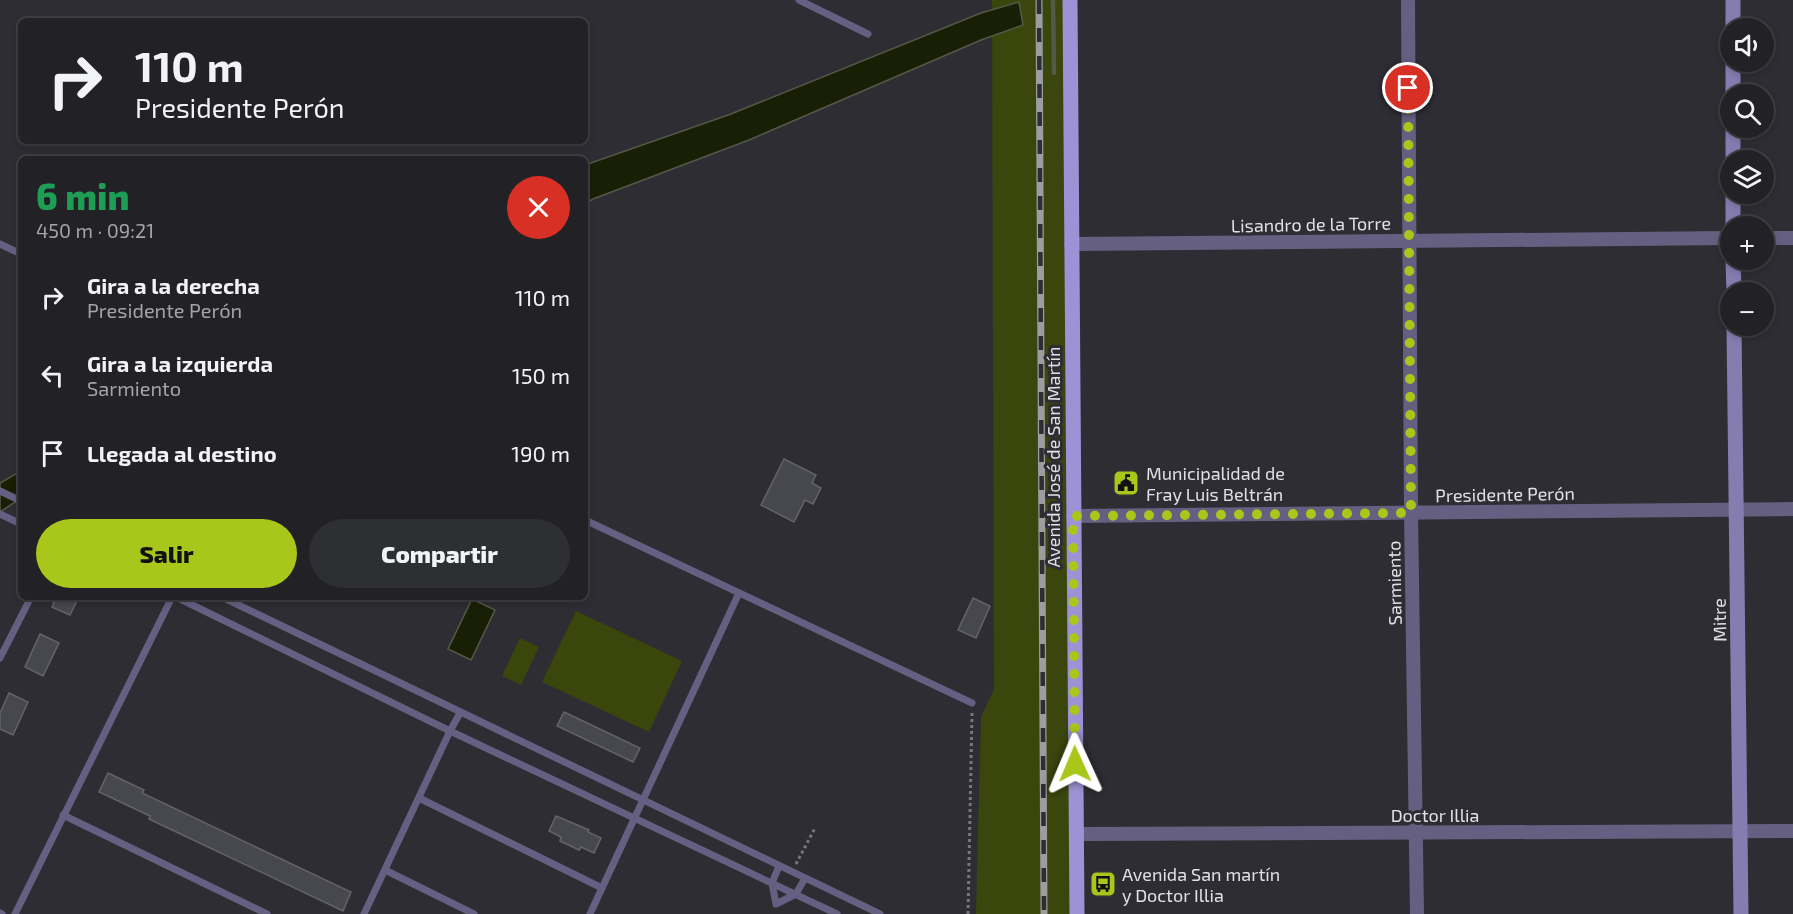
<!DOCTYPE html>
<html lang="es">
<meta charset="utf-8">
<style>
:root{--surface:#222226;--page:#2e2f32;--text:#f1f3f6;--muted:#a2a4a7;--line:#3f3f43;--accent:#a9c71b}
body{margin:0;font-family:"Exo 2",sans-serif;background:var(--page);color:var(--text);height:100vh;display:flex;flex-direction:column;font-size:22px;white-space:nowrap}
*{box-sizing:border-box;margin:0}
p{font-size:20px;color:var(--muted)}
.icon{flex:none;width:33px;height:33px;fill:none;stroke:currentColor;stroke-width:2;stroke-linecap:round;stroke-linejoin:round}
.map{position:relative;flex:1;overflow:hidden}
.sheet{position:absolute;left:18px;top:156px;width:570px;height:444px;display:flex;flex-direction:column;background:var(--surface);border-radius:9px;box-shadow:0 3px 9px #0003,0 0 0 2px var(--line)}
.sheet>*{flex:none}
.top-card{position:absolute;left:18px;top:18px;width:570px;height:126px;border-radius:9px;box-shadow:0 3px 9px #0003,0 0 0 2px var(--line);background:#222226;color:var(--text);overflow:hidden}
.controls{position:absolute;left:1720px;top:18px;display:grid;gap:12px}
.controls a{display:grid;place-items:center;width:54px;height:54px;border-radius:50%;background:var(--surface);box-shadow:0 3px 9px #0003,0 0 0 2px var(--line);font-size:30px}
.pin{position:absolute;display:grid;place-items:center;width:51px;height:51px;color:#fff;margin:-26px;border:3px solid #fff;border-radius:50%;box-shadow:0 2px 6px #0007}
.me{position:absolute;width:66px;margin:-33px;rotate:359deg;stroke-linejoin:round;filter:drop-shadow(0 0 4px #0008)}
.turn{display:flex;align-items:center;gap:21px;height:126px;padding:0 18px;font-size:27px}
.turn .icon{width:78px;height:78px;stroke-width:2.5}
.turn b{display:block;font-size:42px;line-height:51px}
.round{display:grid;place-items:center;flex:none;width:63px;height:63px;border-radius:32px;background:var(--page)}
.overview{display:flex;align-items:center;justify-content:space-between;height:102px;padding:0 18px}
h1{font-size:36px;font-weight:800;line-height:45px;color:#1e9e55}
.primary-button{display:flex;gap:12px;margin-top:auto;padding:12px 18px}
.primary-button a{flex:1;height:69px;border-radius:36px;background:var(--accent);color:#111;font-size:24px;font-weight:800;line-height:69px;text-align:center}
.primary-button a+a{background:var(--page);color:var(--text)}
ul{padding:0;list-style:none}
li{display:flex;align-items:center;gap:18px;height:78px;padding:0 18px}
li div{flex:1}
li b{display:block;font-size:22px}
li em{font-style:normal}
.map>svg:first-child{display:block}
</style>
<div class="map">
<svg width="1793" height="914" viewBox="0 0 1793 914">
<rect width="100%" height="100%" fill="#2d2d33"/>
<!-- green -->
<g fill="#3a460c">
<path d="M992,0H1070L1077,914H976L981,717L994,689Z"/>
<path d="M576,611L682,661L649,732L542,682Z"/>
<path d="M520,638L539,647L521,685L502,676Z"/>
</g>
<!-- water -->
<g fill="#191f04" stroke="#555948" stroke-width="1.5">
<path d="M1019,2L1023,25L981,40L749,140L593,199L585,204V165L731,114L981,13Z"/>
<path d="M21,471V498L0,512V483Z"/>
<path d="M472,599L495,610L471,660L448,649Z"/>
</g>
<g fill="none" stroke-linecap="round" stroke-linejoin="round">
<!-- stream -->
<path stroke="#555948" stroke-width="4.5" d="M1053,0L1054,73"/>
</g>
<!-- building -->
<g fill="#47474e" stroke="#64636b" stroke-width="1.5">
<path d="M784,459L816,475L812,483L821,488L813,504L805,500L794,522L761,505Z"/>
<path d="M56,597H79L70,615L52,607Z"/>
<path d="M973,598L990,606L976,638L958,630Z"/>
<path d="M40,634L59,643L43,676L25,667Z"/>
<path d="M9,693L28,702L13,735L0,729V713Z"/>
<path d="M564,712L640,748L633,762L557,726Z"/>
<path d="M108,773L144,790L142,793L351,892L343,911L149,819L150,816L99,792Z"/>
<path d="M556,816L589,830L588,832L601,838L594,853L581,847L579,850L560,841L561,837L549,831Z"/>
</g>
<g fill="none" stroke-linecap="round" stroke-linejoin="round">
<!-- path -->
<g stroke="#76767b" stroke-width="3" stroke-dasharray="3 3" stroke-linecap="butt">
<path d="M796,864L815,828"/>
<path d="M968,914L972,713"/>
</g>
<!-- lane -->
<g stroke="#656081" stroke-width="7">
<path d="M799,0L868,34"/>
<path d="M0,244L21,254"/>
<path d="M0,491L21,501"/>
<path d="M0,514L21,524"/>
<path d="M585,520L972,703"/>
<path d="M176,597L450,731L837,914"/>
<path d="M222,597L880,914"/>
<path d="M0,658L31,597"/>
<path d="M419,798L602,888"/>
<path d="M63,815L267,914"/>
<path d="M779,866L772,883L776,904L796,894L805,878"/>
<path d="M385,870L474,914"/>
<path d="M0,913L2,914"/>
<path d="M15,914L172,597"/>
<path d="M364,914L450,731L460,713"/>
<path d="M590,914L739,593"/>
</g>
<!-- street -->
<g stroke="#656081" stroke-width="14">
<path d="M1408,0L1411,513L1417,914"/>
<path d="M1764,238H1793"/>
<path d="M1071,244L1731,238"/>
<path d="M1073,516L1793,509"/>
<path d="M1077,834L1793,831"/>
</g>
<!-- secondary -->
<g stroke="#857cb0" stroke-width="15">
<path d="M1733,0V28"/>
<path d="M1733,62V94"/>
<path d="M1733,128V160"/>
<path d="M1733,194V226"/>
<path d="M1733,260L1734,292"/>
<path d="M1734,326L1741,914"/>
</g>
<!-- primary -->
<path stroke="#9d92d5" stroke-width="15" d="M1070,0L1077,914"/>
<!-- rail casing -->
<g stroke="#9c9ca1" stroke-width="7">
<path id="rail" d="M1039,0L1044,914"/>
</g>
<!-- rail -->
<use href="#rail" stroke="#2d2d33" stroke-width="4.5" stroke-dasharray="14" stroke-linecap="butt"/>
</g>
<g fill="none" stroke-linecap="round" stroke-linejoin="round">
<!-- route -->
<path stroke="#a9c71b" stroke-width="10" stroke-dasharray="0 18" d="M1075,764L1073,516L1411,513L1408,88"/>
</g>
<!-- icons -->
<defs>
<g id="civic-square" transform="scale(1.35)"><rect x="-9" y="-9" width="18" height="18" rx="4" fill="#a9c71b" stroke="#2d2d33"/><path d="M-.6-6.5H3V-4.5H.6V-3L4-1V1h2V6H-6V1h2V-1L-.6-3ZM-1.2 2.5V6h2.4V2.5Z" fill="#111"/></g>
<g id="bus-square" transform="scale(1.35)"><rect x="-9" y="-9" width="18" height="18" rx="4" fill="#a9c71b" stroke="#2d2d33"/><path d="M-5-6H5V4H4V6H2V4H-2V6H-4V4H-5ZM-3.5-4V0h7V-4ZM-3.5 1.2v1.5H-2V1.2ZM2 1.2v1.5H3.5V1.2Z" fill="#111"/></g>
</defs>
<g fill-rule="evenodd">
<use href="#civic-square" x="1126" y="483"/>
<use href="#bus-square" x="1103" y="884"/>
</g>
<g text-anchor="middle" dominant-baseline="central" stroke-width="6" stroke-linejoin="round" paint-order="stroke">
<!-- street labels -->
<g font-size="18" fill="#e1e0e5" stroke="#2d2d33">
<text transform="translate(1311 224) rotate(-1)">Lisandro de la Torre</text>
<text transform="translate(1053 457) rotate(-90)">Avenida José de San Martín</text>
<text transform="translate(1505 494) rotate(-1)">Presidente Perón</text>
<text transform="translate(1394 583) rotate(-91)">Sarmiento</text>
<text transform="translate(1719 620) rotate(-91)">Mitre</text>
<text x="1435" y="815">Doctor Illia</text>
</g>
<!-- poi labels -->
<g font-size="18" fill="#e1e0e5" stroke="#2d2d33" text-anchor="start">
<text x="1146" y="473">Municipalidad de<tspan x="1146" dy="21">Fray Luis Beltrán</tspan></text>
<text x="1122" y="874">Avenida San martín<tspan x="1122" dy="21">y Doctor Illia</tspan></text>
</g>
</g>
</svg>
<div class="controls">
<a><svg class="icon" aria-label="sound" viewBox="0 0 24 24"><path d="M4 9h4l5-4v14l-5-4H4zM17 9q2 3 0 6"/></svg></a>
<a><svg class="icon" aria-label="search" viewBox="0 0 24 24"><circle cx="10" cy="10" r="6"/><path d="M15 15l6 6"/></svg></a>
<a><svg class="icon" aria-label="layers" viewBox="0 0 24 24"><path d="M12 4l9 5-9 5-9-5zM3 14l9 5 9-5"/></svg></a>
<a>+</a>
<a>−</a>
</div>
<div class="pin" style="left:1408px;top:88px;background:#d93025"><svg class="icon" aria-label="arrive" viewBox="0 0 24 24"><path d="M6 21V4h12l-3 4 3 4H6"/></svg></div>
<svg class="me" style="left:1075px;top:764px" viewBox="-20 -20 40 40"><path d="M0-17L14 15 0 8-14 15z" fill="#a9c71b" stroke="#fff" stroke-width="4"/></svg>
<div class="top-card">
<div class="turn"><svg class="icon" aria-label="right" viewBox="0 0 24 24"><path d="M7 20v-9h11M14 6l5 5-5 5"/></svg><div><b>110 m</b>Presidente Perón</div></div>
</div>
<section class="sheet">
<div class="overview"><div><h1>6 min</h1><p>450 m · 09:21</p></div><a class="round" style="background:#d93025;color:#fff"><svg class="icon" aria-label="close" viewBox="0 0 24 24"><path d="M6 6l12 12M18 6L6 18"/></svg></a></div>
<ul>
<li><svg class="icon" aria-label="right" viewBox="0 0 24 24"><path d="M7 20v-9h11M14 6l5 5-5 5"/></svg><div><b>Gira a la derecha</b><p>Presidente Perón</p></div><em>110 m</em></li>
<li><svg class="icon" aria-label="left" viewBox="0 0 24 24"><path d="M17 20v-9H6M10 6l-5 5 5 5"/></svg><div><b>Gira a la izquierda</b><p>Sarmiento</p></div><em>150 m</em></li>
<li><svg class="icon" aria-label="arrive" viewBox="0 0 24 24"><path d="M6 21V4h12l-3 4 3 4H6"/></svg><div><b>Llegada al destino</b></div><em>190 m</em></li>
</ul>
<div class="primary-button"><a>Salir</a><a>Compartir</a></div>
</section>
</div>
